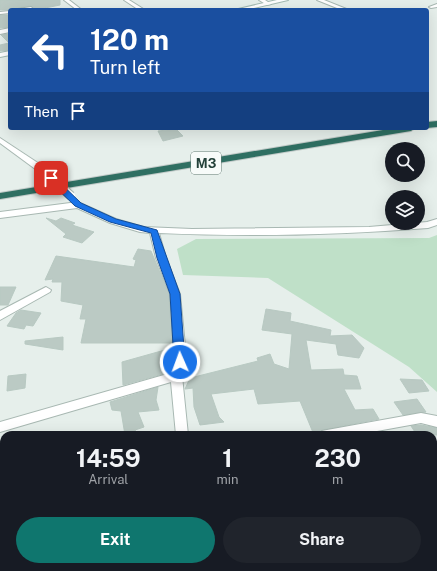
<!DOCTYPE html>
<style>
:root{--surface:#171b24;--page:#20242c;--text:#f1f3f6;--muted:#9ea1a6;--accent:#0f766e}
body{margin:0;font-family:"Public Sans",sans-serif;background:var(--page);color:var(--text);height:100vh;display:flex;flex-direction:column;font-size:15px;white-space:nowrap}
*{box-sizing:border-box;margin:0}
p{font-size:13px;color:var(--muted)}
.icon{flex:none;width:22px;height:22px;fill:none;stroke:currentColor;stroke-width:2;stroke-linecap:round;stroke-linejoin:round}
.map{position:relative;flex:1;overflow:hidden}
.details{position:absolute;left:0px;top:431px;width:437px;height:140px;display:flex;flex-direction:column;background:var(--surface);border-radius:12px 12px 0 0;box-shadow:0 4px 16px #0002}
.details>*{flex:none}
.top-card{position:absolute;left:8px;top:8px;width:421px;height:122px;border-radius:4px;box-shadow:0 4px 16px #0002;background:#1a4fa0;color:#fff;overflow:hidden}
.buttons{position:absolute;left:385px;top:142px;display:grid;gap:8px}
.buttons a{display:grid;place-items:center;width:40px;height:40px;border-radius:50%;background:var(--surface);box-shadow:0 4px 16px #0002;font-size:20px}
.pin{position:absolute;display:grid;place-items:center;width:34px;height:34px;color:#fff;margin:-17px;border-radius:8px;box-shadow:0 2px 6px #0006}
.me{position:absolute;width:44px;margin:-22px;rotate:358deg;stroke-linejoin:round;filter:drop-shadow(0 0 3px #0008)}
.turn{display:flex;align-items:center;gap:14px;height:84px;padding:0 16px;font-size:18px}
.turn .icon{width:52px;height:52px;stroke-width:2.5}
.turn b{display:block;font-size:28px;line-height:34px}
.then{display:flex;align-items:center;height:38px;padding:0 16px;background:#0003;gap:8px;font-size:15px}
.eta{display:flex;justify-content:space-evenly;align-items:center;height:68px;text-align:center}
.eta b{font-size:24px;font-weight:700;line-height:28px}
.button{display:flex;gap:8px;margin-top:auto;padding:8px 16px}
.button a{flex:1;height:46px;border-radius:24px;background:var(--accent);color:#fff;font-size:16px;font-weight:700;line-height:46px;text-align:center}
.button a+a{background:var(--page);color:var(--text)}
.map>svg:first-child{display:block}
</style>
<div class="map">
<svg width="437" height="571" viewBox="0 0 437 571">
<rect width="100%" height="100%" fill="#e6efeb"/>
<!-- green -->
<path fill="#bfe0c8" d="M437,235V392L409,367L268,278L183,275L177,249L196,239L429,238Z"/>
<!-- building -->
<g fill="#bbcac4" stroke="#b8c9c2">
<path d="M0,0H60V5L45,8L48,10H34L31,6L18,8L16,10H0Z"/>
<path d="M0,15H10V27L0,28Z"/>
<path d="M10,34V50L0,51V45L9,43L1,35Z"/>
<path d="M176,129L183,136L163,141L158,131Z"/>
<path d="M46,218L56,221L61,218L75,223L72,225L94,232L82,243L63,237L66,234Z"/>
<path d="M138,249L151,251L169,294L172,343H81L86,319H80L83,305L61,301L62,282H52L53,279L45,280L56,256L134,267L136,260L133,259Z"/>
<path d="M0,287H16L8,305H0Z"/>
<path d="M266,309L291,313L290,321L331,330L330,336L352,335L364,348L359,358L338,355L336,344L306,340L311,370L343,369L344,375L357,376L361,389H344L355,410L373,409L379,419L322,430L320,434L314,435L300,401L258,404L254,389L211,394L219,417L224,422L200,425L194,407L193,388L185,389L190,378L258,361L257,358L270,354L274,364L289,369L292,334L262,330Z"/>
<path d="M21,310L41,313L33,326L26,325L24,329L7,326L16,313Z"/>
<path d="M63,337V350L25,344V341Z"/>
<path d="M172,348L170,372L123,385L122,362Z"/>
<path d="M26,374L25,388L7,391L8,376Z"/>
<path d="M400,379L422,380L429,391L409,393Z"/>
<path d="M158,387L156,400L159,410L138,412L144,427L135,430L138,435H125L121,411L112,410L110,402Z"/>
<path d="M417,399L426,412L403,415L394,402Z"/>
<path d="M421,425L437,428V435H417L411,426Z"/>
</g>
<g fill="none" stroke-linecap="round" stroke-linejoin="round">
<!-- street casing -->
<g stroke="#a8b8b2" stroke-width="2">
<g id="street">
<path d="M64,0H69L82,10H77Z"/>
<path d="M124,0H129L145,10H139Z"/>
<path d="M259,0H265L271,4L267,5Z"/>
<path d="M317,0H324L349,10H342Z"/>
<path d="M437,4V7L431,8L429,7Z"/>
<path d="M31,7L33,9L18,10V9Z"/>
<path d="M10,11V13L0,14V12Z"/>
<path d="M10,28V32L0,34V30Z"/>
<path d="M0,138L44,167V171H38L0,143Z"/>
<path d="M78,202L116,219L144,227L192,229L369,227L427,222L437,219V225L428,228C340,235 247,237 159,233L166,258L180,294L186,356L182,376L188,435H176L171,382L0,432V422L171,373L174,356L170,294L156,258L150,233L140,232L110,223L77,208L0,218V212Z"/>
<path d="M46,287L51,290L50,292L0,320V311Z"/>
<path d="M421,413L437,416V427L421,423L355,435H321L322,431L327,430Z"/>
<path d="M4,555V567H9L0,570V556Z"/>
<path d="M198,567H214L215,571H199Z"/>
</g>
</g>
<!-- secondary casing -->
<g stroke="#a4bbb3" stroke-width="2">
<g id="secondary">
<path d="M277,0H288L245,10H234Z"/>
<path d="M10,51V55L0,57V53Z"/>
</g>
</g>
<!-- highway casing -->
<g stroke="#c2cac8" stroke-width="2">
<g id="highway">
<path d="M437,121V127L427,128V122Z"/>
<path d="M395,128H415L411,131L0,199V193Z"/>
</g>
</g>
<!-- street -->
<use href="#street" fill="#fff" fill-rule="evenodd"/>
<!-- secondary -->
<use href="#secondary" fill="#fff" fill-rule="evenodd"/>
<!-- highway -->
<use href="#highway" fill="#2f6f62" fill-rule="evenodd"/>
<!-- street-bridge casing -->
<g stroke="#a8b8b2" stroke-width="10" stroke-linecap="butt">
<path id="street-bridge" d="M41,169L71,196"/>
</g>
<!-- street-bridge -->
<use href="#street-bridge" stroke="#fff" stroke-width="8"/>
</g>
<!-- route -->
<path fill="#1a73e8" stroke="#114b97" d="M48,176H53L81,203L116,219L157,230L180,294L185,362L183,365H176L174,362L170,294L157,258L151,233L110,222L75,206L48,180Z"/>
<g text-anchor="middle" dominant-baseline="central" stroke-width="3" stroke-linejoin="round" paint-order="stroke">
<!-- shield labels -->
<rect fill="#f7fbf9" stroke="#637a73" stroke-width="1" x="191" y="152" width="30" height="22" rx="3"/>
<g font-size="13" font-weight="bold" fill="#24423a">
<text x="206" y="163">M3</text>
</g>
</g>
</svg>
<div class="buttons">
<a><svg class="icon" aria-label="search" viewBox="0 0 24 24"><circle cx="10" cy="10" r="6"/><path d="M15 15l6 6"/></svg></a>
<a><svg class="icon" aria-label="layers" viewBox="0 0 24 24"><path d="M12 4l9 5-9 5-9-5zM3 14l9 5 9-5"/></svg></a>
</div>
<div class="pin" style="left:51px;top:178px;background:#d93025"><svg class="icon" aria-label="arrive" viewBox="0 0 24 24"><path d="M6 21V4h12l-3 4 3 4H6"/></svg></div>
<svg class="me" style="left:180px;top:362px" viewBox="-20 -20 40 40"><circle r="17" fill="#1a73e8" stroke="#fff" stroke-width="3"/><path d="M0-11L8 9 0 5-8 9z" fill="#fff"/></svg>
<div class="top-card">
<div class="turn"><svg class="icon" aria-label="left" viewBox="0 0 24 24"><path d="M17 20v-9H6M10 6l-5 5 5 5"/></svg><div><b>120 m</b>Turn left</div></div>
<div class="then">Then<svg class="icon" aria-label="arrive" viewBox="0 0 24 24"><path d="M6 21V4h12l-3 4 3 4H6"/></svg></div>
</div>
<section class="details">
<div class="eta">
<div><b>14:59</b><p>Arrival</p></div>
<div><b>1</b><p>min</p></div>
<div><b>230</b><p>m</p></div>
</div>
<div class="button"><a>Exit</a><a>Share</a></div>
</section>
</div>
